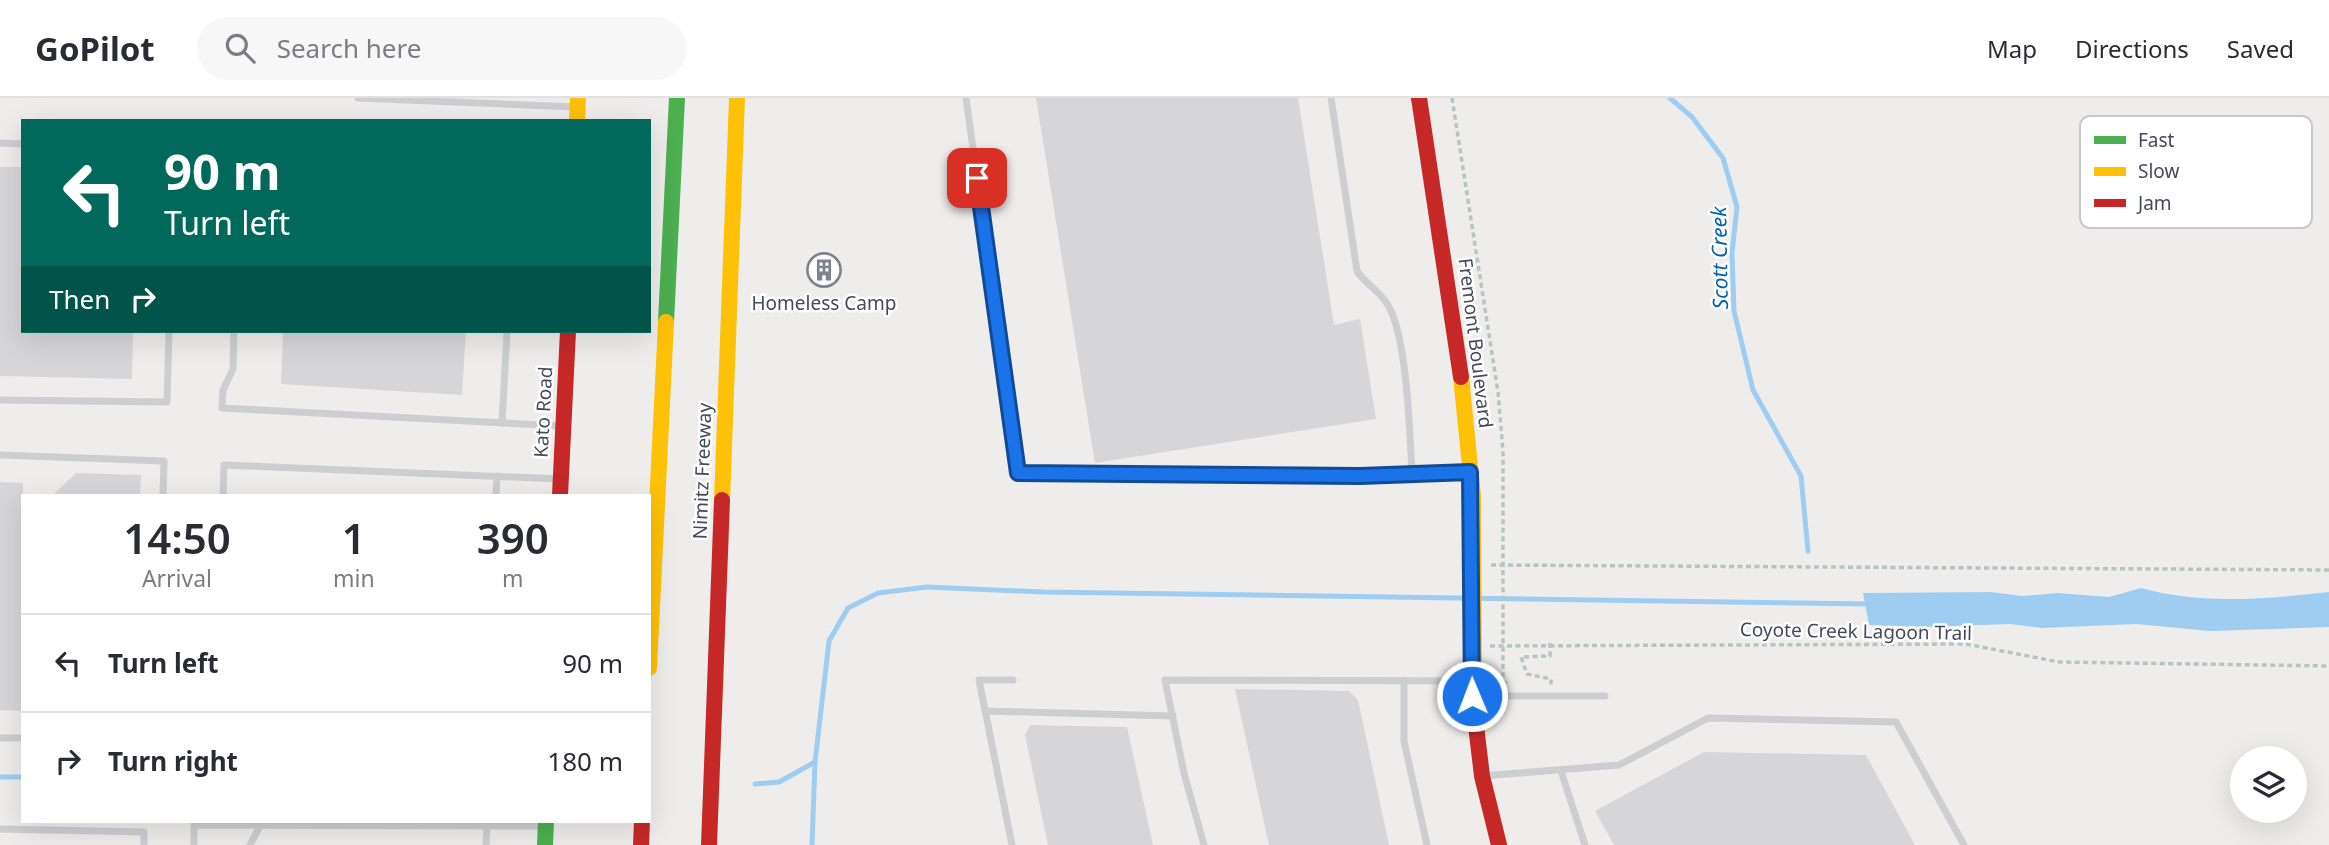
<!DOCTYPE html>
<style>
:root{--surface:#fff;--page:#f7f7f7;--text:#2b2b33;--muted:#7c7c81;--line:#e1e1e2}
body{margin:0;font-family:"Noto Sans",sans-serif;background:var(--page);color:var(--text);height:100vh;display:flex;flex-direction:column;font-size:26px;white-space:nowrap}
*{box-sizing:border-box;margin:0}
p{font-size:23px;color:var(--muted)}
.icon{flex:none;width:38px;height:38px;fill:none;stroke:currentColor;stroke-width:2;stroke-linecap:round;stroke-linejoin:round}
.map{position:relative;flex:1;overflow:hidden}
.details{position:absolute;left:21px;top:396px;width:630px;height:329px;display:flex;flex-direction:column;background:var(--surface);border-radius:0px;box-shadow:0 7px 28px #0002}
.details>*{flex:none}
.guide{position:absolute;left:21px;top:21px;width:630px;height:214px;border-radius:0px;box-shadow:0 7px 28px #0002;background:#00695c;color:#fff;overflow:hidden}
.controls{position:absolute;left:2230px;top:648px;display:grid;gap:14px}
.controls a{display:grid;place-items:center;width:77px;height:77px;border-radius:50%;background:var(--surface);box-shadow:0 7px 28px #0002;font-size:35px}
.pin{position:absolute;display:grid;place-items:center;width:60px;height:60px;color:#fff;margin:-30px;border-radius:14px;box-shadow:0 4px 10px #0006}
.me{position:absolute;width:77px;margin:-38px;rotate:359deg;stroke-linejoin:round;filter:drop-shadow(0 0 5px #0008)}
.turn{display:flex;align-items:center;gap:24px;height:147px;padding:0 28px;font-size:32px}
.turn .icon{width:91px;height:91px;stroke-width:2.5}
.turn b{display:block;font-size:49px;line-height:60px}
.then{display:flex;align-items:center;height:66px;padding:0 28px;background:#0003;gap:14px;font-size:26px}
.eta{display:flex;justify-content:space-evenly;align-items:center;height:119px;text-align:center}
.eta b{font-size:42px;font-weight:600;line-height:49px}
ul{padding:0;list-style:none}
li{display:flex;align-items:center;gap:21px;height:98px;padding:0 28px;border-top:2px solid var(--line)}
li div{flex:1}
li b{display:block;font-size:26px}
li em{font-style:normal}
header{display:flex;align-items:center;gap:42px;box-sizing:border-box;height:98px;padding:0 35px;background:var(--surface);border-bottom:2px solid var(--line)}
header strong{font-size:33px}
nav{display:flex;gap:38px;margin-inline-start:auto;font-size:24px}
.search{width:490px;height:63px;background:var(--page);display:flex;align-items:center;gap:18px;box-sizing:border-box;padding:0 24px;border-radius:38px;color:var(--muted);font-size:26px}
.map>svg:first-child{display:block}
</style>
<header>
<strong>GoPilot</strong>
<div class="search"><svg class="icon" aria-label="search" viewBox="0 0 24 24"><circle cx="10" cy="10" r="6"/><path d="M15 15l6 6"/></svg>Search here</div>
<nav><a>Map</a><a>Directions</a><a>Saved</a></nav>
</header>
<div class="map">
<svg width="2329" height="747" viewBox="0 0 2329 747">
<rect width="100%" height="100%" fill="#eeedec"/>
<!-- water -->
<path fill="#9fcdf2" d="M2141,490C2203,507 2265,501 2329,494V529L2210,533L2136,526L2042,530L2010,526L1924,529L1869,527L1863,495L1991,494L2022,498L2057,495L2109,499Z"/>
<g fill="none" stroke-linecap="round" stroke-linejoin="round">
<!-- stream -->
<g stroke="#9fcdf2" stroke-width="5">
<path d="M1670,0L1692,19L1723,60L1737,109L1732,155L1734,213L1753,292L1801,378L1808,453"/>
<path d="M0,679H23"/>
<path d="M755,686L779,684L815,664"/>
<path d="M812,747L815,664L829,543L848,510L878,495L927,489L1043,494L1872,506"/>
</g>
</g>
<!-- building -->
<g fill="#d6d6d9">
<path d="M1036,0H1298L1334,227L1360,221L1376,321L1095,365Z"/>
<path d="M0,69H23V233H133L132,281L0,278Z"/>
<path d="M283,233H466L462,297L281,286Z"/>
<path d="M76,375L141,377L140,397H53Z"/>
<path d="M0,384L23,385V613L0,612Z"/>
<path d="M1235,591L1349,593L1358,602L1389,747H1269Z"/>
<path d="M1030,627L1127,629L1153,747H1048L1025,637Z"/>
<path d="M1704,654L1866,657L1915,747H1614L1595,713Z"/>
</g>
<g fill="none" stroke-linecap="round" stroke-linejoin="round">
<!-- path -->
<g stroke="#b6c4c3" stroke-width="3.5" stroke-dasharray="5 3.5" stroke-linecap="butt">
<path d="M1452,0L1498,294L1503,353V583L1509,587"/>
<path d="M1491,467L2329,472"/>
<path d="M1550,545V558L1521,559L1527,576L1551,581V588"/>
<path d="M1490,548L1966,546L2059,564L2329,568"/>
</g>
<!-- lane -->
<g stroke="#cdced2" stroke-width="7">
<path d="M358,0L575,9"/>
<path d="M966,0L1018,375L1144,378L1412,376"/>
<path d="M1331,0L1357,173C1366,187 1382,194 1389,209C1407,241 1410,337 1412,376L1470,374"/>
<path d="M0,45L23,46"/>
<path d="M234,233L233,271L223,292L222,310L561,328"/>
<path d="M0,302L167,304L169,233"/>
<path d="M502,325L507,233"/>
<path d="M0,357L164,363L163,397"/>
<path d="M223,397L224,367L560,381"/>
<path d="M496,397L497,378"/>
<path d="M1404,582V643L1427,747"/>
<path d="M1472,598H1605"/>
<path d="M985,613L1173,618"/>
<path d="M0,640H23"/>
<path d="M1561,673L1585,747"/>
<path d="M1482,678L1619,667L1708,620L1896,624L1964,747"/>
<path d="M0,731L144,734V747"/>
<path d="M194,747V727L545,728"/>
<path d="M250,747L260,728"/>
<path d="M486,747L487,728"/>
<path d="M1012,747L979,582H1013"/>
<path d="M1204,747L1184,675L1165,582L1471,583"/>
</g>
<!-- fast -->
<g stroke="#4caf50" stroke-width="16">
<path d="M666,224L677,0"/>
<path d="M545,747L546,723"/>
</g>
<!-- slow -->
<g stroke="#ffc107" stroke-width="16">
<path d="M577,23L578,0"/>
<path d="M1461,279L1473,398L1474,611"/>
<path d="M722,402L737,0"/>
<path d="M649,570L666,224"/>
</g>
<!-- jam -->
<g stroke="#c62828" stroke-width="16">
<path d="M1419,0L1461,279"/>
<path d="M560,397L568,233"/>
<path d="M1474,611L1482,678L1499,747"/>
<path d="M641,747L642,723"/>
<path d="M709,747L722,402"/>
</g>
</g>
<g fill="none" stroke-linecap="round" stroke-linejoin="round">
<!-- route casing -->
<g stroke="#114b97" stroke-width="18">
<path id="route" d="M977,80L1018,375L1360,378L1470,374L1472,598"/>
</g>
<!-- route -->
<use href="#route" stroke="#1a73e8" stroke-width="12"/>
</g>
<!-- icons -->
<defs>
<g id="building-ring" transform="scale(1.75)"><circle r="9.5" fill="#fff" stroke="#7f838e" stroke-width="1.5"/><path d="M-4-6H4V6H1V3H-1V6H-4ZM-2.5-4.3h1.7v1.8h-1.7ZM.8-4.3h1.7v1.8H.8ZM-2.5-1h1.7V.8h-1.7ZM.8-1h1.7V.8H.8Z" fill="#7f838e"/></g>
</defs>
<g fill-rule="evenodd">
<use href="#building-ring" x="824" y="172"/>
</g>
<g text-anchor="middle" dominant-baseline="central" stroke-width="5" stroke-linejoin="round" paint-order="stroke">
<!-- poi labels -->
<g font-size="19" fill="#434a5b" stroke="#fff">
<text x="824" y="205">Homeless Camp</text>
</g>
<!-- street labels -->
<g font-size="19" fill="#434a5b" stroke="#fff">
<text transform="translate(1476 245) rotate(83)">Fremont Boulevard</text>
<text transform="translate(543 314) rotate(-87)">Kato Road</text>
<text transform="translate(702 373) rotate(-88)">Nimitz Freeway</text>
<text transform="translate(1856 533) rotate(1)">Coyote Creek Lagoon Trail</text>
</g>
<!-- water labels -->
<g font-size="21" font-style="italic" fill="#0062b0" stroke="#fff">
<text transform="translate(1719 160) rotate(-91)">Scott Creek</text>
</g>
</g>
<!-- legend -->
<rect x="2080" y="18" width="232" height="112" rx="10" fill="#fff" stroke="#c7c9ce" stroke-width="2"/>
<rect x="2094" y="38" width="32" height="8" fill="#4caf50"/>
<rect x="2094" y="69" width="32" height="9" fill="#ffc107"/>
<rect x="2094" y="101" width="32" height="8" fill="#c62828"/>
<g font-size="19" fill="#434a5b">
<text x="2138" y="49">Fast</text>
<text x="2138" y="80">Slow</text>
<text x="2138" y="112">Jam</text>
</g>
</svg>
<div class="controls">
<a><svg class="icon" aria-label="layers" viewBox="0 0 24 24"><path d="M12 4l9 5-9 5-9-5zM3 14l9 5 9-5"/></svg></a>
</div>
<div class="pin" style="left:977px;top:80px;background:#d93025"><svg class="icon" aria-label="arrive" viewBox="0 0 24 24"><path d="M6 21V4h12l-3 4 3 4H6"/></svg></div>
<svg class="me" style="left:1472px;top:598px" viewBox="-20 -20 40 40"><circle r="17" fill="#1a73e8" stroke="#fff" stroke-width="3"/><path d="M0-11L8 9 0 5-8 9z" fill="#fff"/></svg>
<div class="guide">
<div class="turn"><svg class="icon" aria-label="left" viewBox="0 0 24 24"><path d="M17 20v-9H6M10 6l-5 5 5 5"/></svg><div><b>90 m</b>Turn left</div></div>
<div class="then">Then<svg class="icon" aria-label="right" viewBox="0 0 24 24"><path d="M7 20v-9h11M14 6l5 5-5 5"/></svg></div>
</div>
<section class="details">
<div class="eta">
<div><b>14:50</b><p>Arrival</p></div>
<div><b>1</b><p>min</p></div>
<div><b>390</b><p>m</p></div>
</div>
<ul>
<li><svg class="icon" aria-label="left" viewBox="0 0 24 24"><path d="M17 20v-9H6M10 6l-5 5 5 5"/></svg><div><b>Turn left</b></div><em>90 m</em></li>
<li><svg class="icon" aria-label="right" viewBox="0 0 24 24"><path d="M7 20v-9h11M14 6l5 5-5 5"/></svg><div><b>Turn right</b></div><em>180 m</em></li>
</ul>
</section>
</div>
